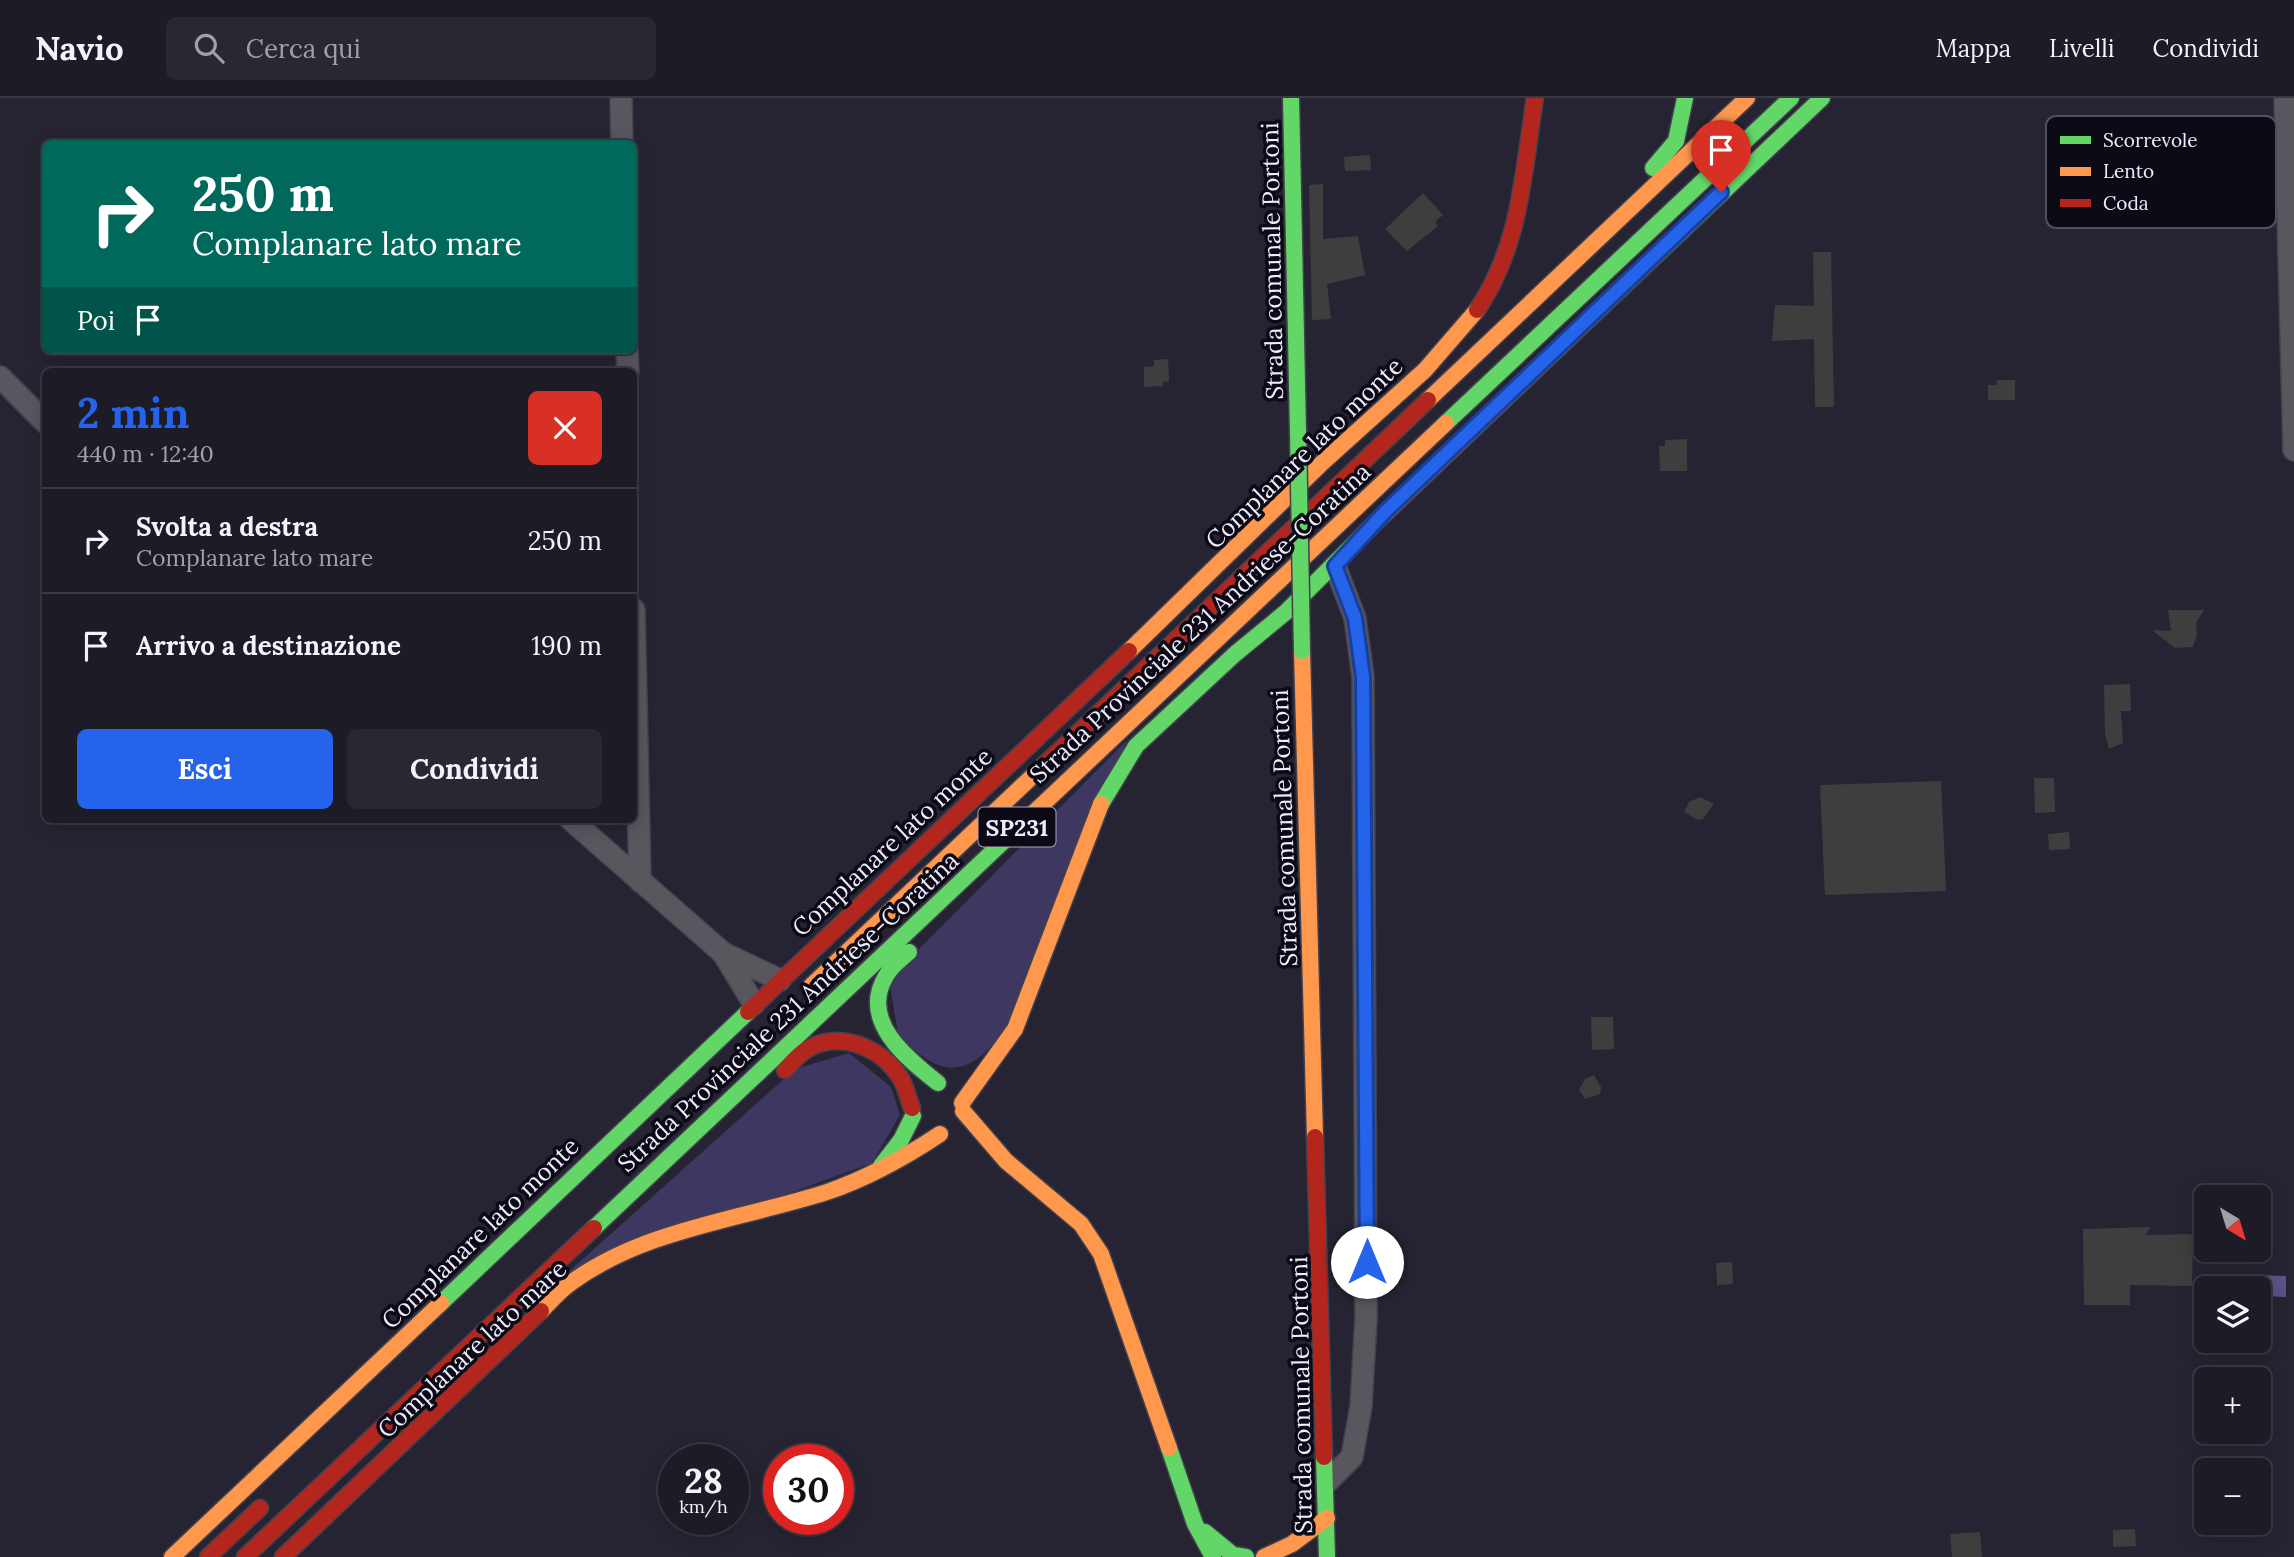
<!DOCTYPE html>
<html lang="it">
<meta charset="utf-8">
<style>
:root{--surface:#1c1b26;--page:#292832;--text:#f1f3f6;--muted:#a0a1a7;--line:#3a3943;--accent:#2563eb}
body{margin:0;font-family:Lora,serif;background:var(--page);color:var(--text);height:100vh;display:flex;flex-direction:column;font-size:26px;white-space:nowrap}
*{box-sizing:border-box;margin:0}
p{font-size:23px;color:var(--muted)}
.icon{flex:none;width:38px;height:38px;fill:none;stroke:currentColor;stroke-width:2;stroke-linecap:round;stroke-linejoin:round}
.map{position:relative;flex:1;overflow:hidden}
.drawer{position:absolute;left:42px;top:270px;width:595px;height:455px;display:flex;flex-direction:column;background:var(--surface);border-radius:10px;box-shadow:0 4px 18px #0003,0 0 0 2px var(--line)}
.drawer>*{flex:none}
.banner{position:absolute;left:42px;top:42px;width:595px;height:214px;border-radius:10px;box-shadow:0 4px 18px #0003,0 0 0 2px var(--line);background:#00695c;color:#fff;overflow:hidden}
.needle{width:46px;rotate:142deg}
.fabs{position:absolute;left:2194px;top:1087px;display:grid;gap:14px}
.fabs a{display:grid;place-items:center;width:77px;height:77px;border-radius:10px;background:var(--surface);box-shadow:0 4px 18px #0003,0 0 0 2px var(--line);font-size:35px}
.speed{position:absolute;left:658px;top:1346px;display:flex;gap:14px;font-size:35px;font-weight:700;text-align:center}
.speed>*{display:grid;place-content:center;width:91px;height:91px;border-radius:50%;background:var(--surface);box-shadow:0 4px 18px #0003,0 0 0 2px var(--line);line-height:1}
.speed small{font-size:18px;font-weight:400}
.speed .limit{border:10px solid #d22;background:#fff;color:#111}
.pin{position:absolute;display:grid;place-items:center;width:60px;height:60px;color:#fff;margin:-72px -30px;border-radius:50% 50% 50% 0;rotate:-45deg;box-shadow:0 0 7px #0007}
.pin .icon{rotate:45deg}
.me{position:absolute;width:77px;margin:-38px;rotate:0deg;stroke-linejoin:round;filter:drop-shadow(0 0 5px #0008)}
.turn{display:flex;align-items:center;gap:24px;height:147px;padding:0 35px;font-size:32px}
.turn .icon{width:91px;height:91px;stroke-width:2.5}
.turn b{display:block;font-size:49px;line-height:60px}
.then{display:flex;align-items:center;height:66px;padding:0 35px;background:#0003;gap:14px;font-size:26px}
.round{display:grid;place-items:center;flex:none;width:74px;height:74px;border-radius:10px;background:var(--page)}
.summary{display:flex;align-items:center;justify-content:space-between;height:119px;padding:0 35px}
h1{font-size:42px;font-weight:700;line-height:52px;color:var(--accent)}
.primary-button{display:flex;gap:14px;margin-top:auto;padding:14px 35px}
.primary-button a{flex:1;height:80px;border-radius:10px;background:var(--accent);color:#fff;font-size:28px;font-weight:700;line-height:80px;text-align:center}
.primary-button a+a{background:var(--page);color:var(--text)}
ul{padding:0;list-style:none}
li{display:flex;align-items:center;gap:21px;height:105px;padding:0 35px;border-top:2px solid var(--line)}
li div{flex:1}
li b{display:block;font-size:26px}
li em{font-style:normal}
header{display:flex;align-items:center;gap:42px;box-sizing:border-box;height:98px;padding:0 35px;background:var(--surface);border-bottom:2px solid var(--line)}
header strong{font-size:33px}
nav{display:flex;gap:38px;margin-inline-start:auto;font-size:24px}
.search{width:490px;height:63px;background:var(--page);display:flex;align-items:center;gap:18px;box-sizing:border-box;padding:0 24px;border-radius:10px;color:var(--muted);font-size:26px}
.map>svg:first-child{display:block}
</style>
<header>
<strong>Navio</strong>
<div class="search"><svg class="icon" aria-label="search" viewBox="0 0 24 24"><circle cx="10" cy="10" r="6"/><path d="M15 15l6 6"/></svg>Cerca qui</div>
<nav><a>Mappa</a><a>Livelli</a><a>Condividi</a></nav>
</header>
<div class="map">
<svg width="2294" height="1459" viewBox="0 0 2294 1459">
<rect width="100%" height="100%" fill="#262432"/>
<!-- green -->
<g fill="#3e3762">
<path d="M1127,642L1008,927C993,947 972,977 941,968C927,964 911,949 899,941L890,888L905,865Z"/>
<path d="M849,955L891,989L900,1017L872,1065L564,1178L795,971Z"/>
</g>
<!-- water -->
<path fill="#5a5288" d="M2224,1176L2286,1178V1199L2259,1198V1190H2224Z"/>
<!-- building -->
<g fill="#403d3f">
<path d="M1370,57L1371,72L1345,73L1344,59Z"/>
<path d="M1323,86V141L1358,138L1365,177L1327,186L1331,221L1312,222L1309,87Z"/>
<path d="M1423,95L1443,117L1435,124L1438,128L1407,153L1385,131Z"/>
<path d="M1813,154H1831L1834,309H1815L1814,241L1772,243L1775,207L1814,208Z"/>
<path d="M1168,261L1169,283L1163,284V288L1144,289V269L1154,268V262Z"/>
<path d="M1997,282H2015V302H1988V287H1997Z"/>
<path d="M1687,341V373H1660L1659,348H1665V342Z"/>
<path d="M2168,512H2204L2196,525L2197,536L2193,549L2175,550L2152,532L2171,533Z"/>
<path d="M2130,586L2131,613H2121L2123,645L2109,651L2105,636L2104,587Z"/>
<path d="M2034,680H2054L2055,714L2035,715Z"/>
<path d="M1941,683L1946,793L1825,797L1820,687Z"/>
<path d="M1700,699L1714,706L1703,721L1698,722L1684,714L1689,704Z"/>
<path d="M2069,734L2070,751L2049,752L2048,736Z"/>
<path d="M1591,919H1613L1614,951L1592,952Z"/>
<path d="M1594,977L1601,989L1600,996L1585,1001L1579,992L1585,981Z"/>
<path d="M2150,1129L2146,1137L2193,1136L2192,1188L2130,1187V1207H2084L2083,1131Z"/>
<path d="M1732,1164L1733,1186L1717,1187L1716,1165Z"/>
<path d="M2135,1431L2136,1448L2113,1449V1432Z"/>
<path d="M1980,1434L1982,1459H1952L1950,1436Z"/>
</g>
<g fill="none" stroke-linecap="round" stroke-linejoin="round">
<!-- street casing -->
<g stroke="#43414e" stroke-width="24">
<g id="street">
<path d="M621,0L622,46"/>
<path d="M2285,0L2294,352"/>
<path d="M627,252L628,273"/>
<path d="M0,279L46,325"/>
<path d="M634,512L640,783"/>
<path d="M570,721L723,855L780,882"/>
<path d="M723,855L754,906"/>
<path d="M1327,1384L1352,1359L1361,1308L1366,1220L1363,579L1355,520L1335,468"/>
</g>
</g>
<!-- fast casing -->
<g stroke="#43414e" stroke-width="19">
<g id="fast">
<path d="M1291,0L1298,334"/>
<path d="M1653,70L1676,43L1685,0"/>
<path d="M1612,199L1822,0"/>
<path d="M1446,325L1791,0"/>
<path d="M1101,706L1136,648L1235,556L1286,514L1377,423"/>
<path d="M909,854C901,861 891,868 886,878C859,922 906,960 938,985"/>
<path d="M881,1068L901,1042L913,1018"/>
<path d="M594,1130L1006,741"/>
<path d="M441,1205L748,914"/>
<path d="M1169,1350L1195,1426L1213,1459"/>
<path d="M1324,1359L1327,1459"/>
<path d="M1205,1434L1233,1457L1246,1459"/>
</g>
</g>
<!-- slow casing -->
<g stroke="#43414e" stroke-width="19">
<g id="slow">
<path d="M1428,302L1747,0"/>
<path d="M1377,423L1612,199"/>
<path d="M1129,553L1322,365L1425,272L1477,212"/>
<path d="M1302,553L1315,1039"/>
<path d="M1006,741L1446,325"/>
<path d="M811,888L1041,670"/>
<path d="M962,1005L1015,931L1101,706"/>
<path d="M963,1013L1006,1063L1081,1126L1101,1156L1169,1350"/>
<path d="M541,1213C551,1203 560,1192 572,1184C645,1131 743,1121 827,1094C868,1080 904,1060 940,1036"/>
<path d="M172,1459L441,1205"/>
<path d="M1264,1459L1292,1446L1327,1420"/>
</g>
</g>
<!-- jam casing -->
<g stroke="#43414e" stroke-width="19">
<g id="jam">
<path d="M1477,212C1521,147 1523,75 1535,0"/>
<path d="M1041,670L1428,302"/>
<path d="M748,914L1129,553"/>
<path d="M785,972C792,964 800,955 809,950C842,933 881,950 900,979C906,989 908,1000 912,1010"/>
<path d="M1315,1039L1324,1359"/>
<path d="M208,1459L260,1410"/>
<path d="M245,1459L594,1130"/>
<path d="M283,1459L541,1213"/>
</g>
</g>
<!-- street -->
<use href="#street" stroke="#58575e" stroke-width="21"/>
<!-- fast -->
<use href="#fast" stroke="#63d668" stroke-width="16"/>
<!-- slow -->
<use href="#slow" stroke="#ff974d" stroke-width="16"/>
<!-- jam -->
<use href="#jam" stroke="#b3261e" stroke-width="16"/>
<!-- fast-bridge casing -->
<g stroke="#43414e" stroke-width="19" stroke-linecap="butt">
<path id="fast-bridge" d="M1298,334L1302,553"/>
</g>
<!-- fast-bridge -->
<use href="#fast-bridge" stroke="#63d668" stroke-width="16"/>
</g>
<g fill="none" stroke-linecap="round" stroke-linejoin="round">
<!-- route casing -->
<g stroke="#184099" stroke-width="18">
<path id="route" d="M1367,1164L1363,579L1355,520L1335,468L1386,413L1721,94"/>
</g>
<!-- route -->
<use href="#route" stroke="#2563eb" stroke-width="12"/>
</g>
<g text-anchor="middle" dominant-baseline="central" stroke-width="7" stroke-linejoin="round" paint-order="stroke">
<!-- shield labels -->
<rect fill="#0c0a15" stroke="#aaa8b7" stroke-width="2" x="978.5" y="709.5" width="77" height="39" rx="5"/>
<g font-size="23" font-weight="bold" fill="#edebfd">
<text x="1017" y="729">SP231</text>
</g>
<!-- street labels -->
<g font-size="24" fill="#edebfd" stroke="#0c0a15">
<text transform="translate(1272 163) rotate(-91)">Strada comunale Portoni</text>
<text transform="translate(1304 355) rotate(-44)">Complanare lato monte</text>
<text transform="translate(1200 525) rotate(-43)">Strada Provinciale 231 Andriese-Coratina</text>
<text transform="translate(1284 730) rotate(-92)">Strada comunale Portoni</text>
<text transform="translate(892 744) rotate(-43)">Complanare lato monte</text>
<text transform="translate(788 914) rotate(-43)">Strada Provinciale 231 Andriese-Coratina</text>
<text transform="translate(480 1135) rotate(-44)">Complanare lato monte</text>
<text transform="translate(472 1251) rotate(-43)">Complanare lato mare</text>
<text transform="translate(1301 1297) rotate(-91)">Strada comunale Portoni</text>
</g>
</g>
<!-- legend -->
<rect x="2046" y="18" width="230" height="112" rx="10" fill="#0c0a15" stroke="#504e5b" stroke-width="2"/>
<rect x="2060" y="38" width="31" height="8" fill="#63d668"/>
<rect x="2060" y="69" width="31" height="9" fill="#ff974d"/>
<rect x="2060" y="101" width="31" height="8" fill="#b3261e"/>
<g font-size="19" fill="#edebfd">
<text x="2103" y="49">Scorrevole</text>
<text x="2103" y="80">Lento</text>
<text x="2103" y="112">Coda</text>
</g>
</svg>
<div class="fabs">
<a><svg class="needle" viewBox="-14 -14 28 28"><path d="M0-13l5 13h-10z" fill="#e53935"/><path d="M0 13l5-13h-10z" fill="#a0a1a7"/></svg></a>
<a><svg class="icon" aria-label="layers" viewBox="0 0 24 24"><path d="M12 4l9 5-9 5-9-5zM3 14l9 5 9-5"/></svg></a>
<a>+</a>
<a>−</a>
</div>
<div class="speed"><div>28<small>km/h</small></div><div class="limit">30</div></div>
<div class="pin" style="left:1721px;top:94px;background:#d93025"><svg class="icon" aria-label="arrive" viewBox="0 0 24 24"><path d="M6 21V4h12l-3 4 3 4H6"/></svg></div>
<svg class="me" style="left:1367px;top:1164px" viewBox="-20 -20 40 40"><circle r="19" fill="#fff"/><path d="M0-13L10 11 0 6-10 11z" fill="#2563eb"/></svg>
<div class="banner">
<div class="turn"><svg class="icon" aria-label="right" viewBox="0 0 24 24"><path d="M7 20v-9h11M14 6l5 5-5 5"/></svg><div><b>250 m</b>Complanare lato mare</div></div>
<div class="then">Poi<svg class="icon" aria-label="arrive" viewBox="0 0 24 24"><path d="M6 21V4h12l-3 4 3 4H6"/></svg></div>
</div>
<section class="drawer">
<div class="summary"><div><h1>2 min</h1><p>440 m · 12:40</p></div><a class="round" style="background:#d93025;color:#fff"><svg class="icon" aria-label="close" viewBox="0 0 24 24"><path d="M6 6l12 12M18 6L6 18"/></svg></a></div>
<ul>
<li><svg class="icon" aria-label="right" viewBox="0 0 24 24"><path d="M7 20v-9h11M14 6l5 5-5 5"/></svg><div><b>Svolta a destra</b><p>Complanare lato mare</p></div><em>250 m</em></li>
<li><svg class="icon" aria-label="arrive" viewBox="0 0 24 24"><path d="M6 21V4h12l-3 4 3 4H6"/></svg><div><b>Arrivo a destinazione</b></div><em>190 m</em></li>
</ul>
<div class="primary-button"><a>Esci</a><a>Condividi</a></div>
</section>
</div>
